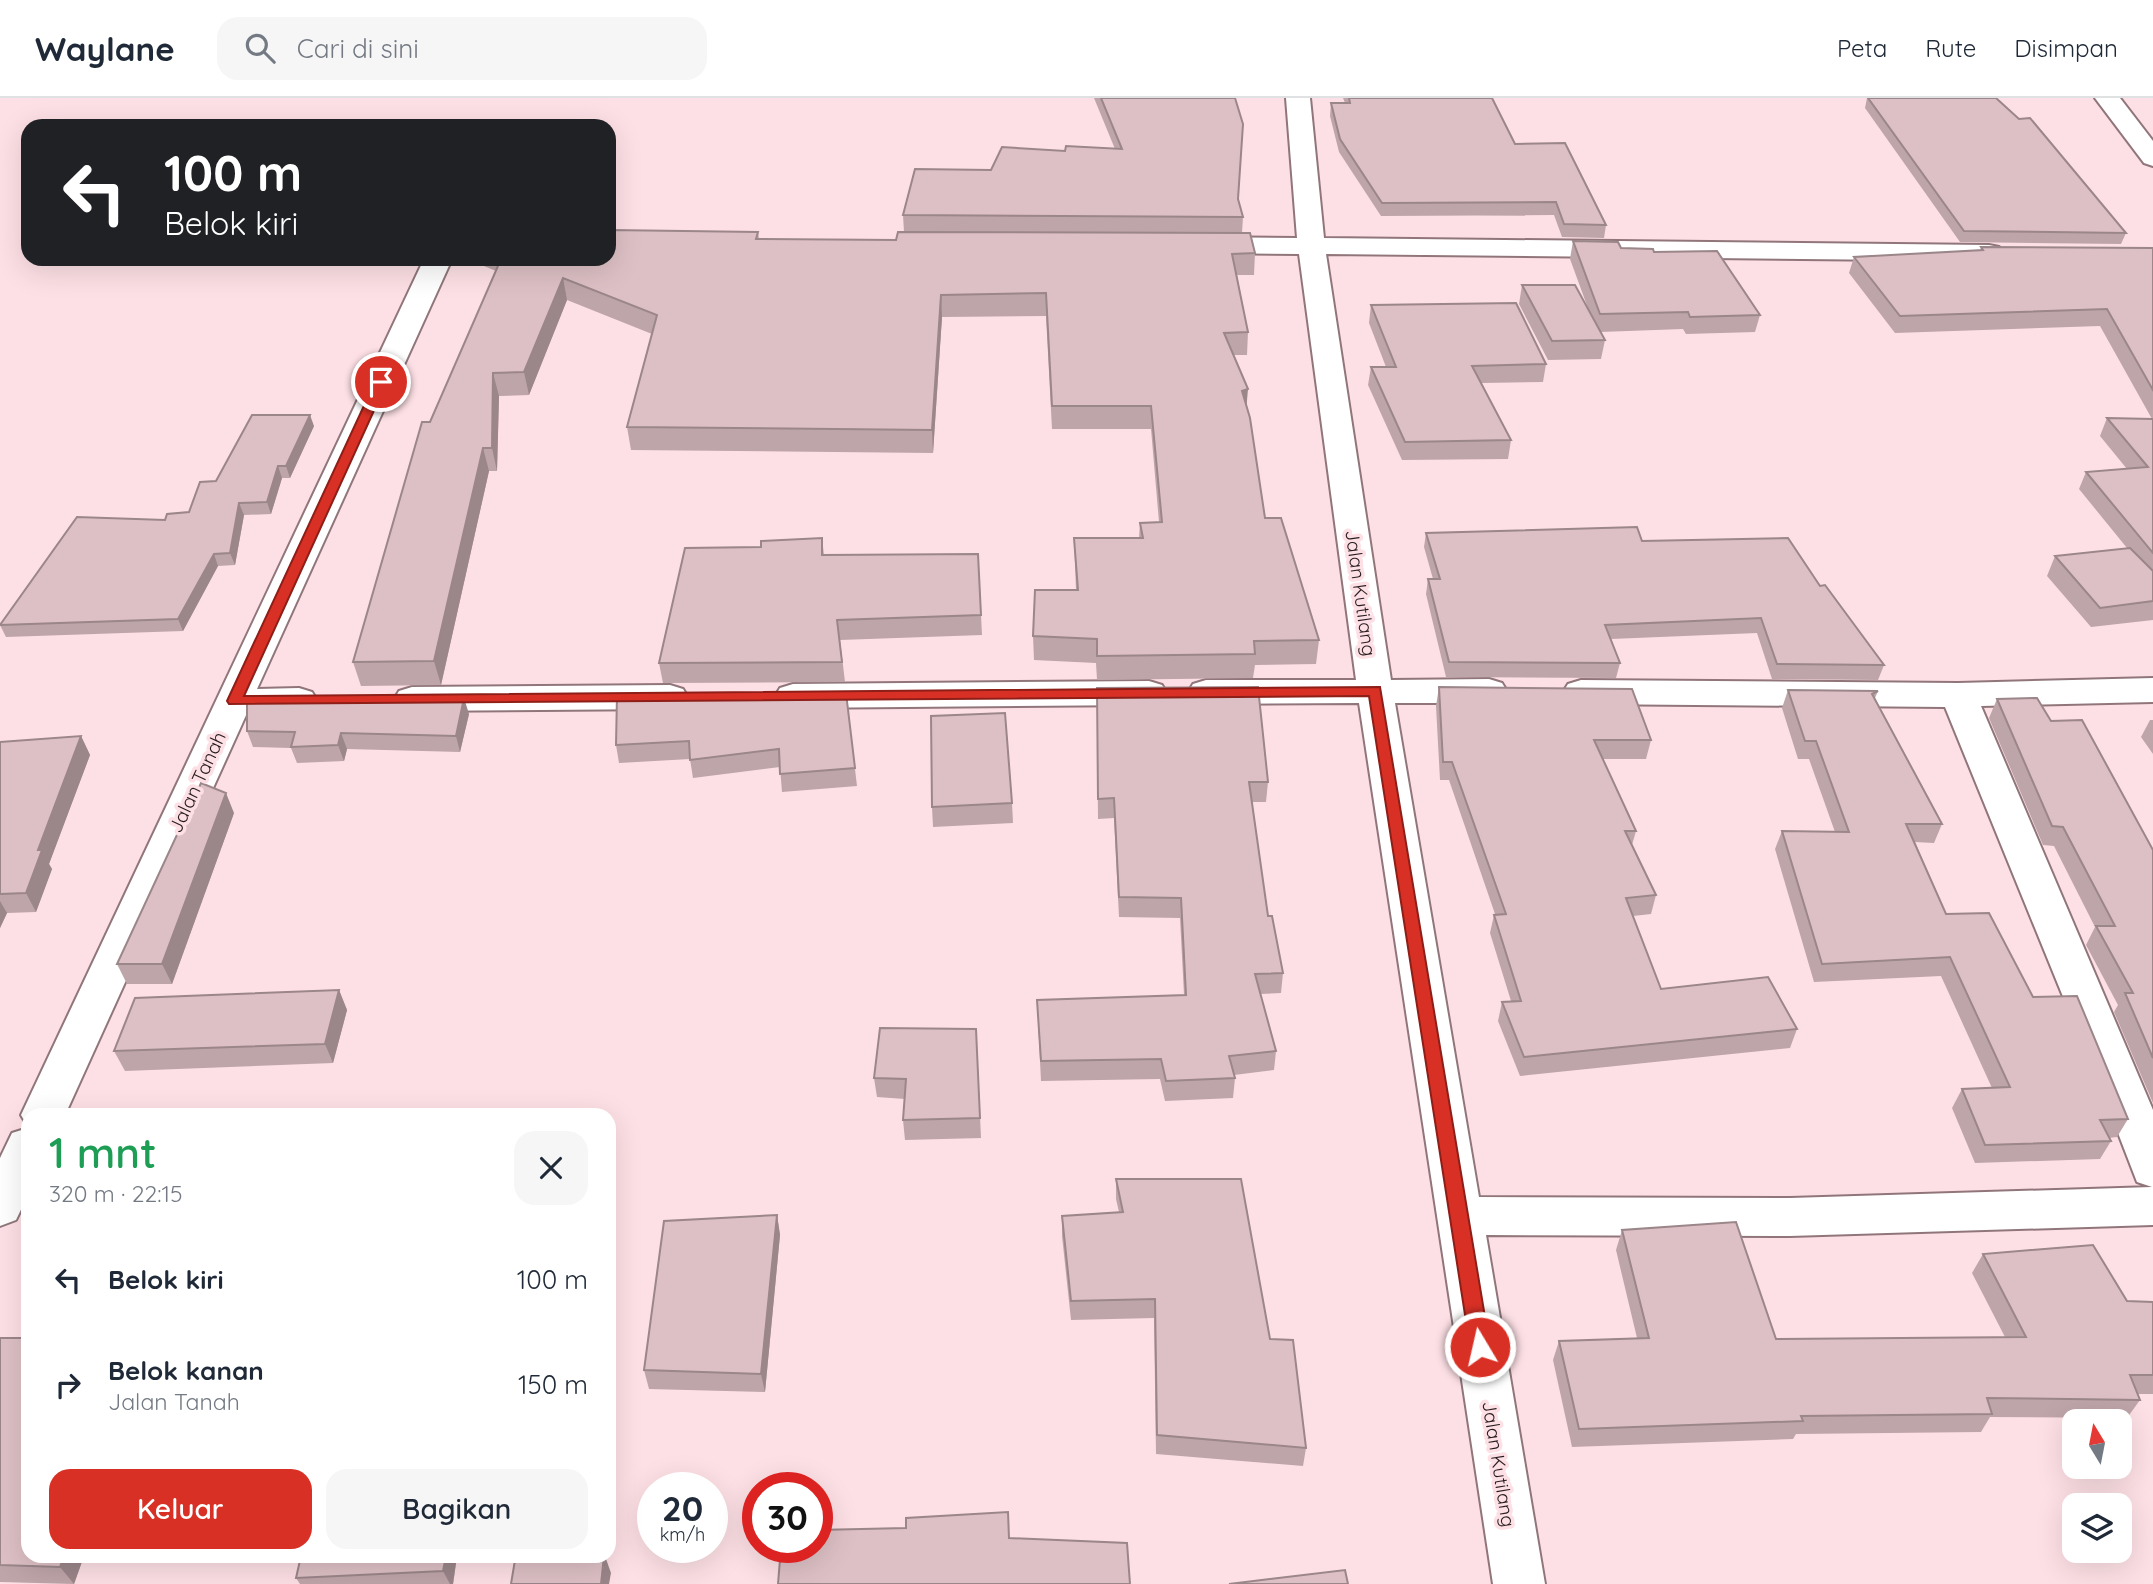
<!DOCTYPE html>
<html lang="id">
<meta charset="utf-8">
<style>
:root{--surface:#fff;--page:#f6f6f7;--text:#1f2937;--muted:#747a83;--line:#e0e1e3;--accent:#d93025}
body{margin:0;font-family:Quicksand,sans-serif;background:var(--page);color:var(--text);height:100vh;display:flex;flex-direction:column;font-size:26px;white-space:nowrap}
*{box-sizing:border-box;margin:0}
p{font-size:23px;color:var(--muted)}
.icon{flex:none;width:38px;height:38px;fill:none;stroke:currentColor;stroke-width:2;stroke-linecap:round;stroke-linejoin:round}
.map{position:relative;flex:1;overflow:hidden}
.side{position:absolute;left:21px;top:1010px;width:595px;height:455px;display:flex;flex-direction:column;background:var(--surface);border-radius:21px;box-shadow:0 7px 28px #0002}
.side>*{flex:none}
.banner{position:absolute;left:21px;top:21px;width:595px;height:147px;border-radius:21px;box-shadow:0 7px 28px #0002;background:#202124;color:#fff;overflow:hidden}
.needle{width:46px;rotate:350deg}
.tools{position:absolute;left:2062px;top:1311px;display:grid;gap:14px}
.tools a{display:grid;place-items:center;width:70px;height:70px;border-radius:14px;background:var(--surface);box-shadow:0 7px 28px #0002;font-size:35px}
.speed{position:absolute;left:637px;top:1374px;display:flex;gap:14px;font-size:35px;font-weight:700;text-align:center}
.speed>*{display:grid;place-content:center;width:91px;height:91px;border-radius:50%;background:var(--surface);box-shadow:0 7px 28px #0002;line-height:1}
.speed small{font-size:18px;font-weight:400}
.speed .limit{border:10px solid #d22;background:#fff;color:#111}
.pin{position:absolute;display:grid;place-items:center;width:60px;height:60px;color:#fff;margin:-30px;border:4px solid #fff;border-radius:50%;box-shadow:0 2px 7px #0007}
.me{position:absolute;width:77px;margin:-38px;rotate:351deg;stroke-linejoin:round;filter:drop-shadow(0 0 5px #0008)}
.turn{display:flex;align-items:center;gap:24px;height:147px;padding:0 28px;font-size:32px}
.turn .icon{width:91px;height:91px;stroke-width:2.5}
.turn b{display:block;font-size:49px;line-height:60px}
.round{display:grid;place-items:center;flex:none;width:74px;height:74px;border-radius:21px;background:var(--page)}
.summary{display:flex;align-items:center;justify-content:space-between;height:119px;padding:0 28px}
h1{font-size:42px;font-weight:600;line-height:52px;color:#1e9e55}
.primary-button{display:flex;gap:14px;margin-top:auto;padding:14px 28px}
.primary-button a{flex:1;height:80px;border-radius:21px;background:var(--accent);color:#fff;font-size:28px;font-weight:600;line-height:80px;text-align:center}
.primary-button a+a{background:var(--page);color:var(--text)}
ul{padding:0;list-style:none}
li{display:flex;align-items:center;gap:21px;height:105px;padding:0 28px}
li div{flex:1}
li b{display:block;font-size:26px}
li em{font-style:normal}
header{display:flex;align-items:center;gap:42px;box-sizing:border-box;height:98px;padding:0 35px;background:var(--surface);border-bottom:2px solid var(--line)}
header strong{font-size:33px}
nav{display:flex;gap:38px;margin-inline-start:auto;font-size:24px}
.search{width:490px;height:63px;background:var(--page);display:flex;align-items:center;gap:18px;box-sizing:border-box;padding:0 24px;border-radius:21px;color:var(--muted);font-size:26px}
.map>svg:first-child{display:block}
</style>
<header>
<strong>Waylane</strong>
<div class="search"><svg class="icon" aria-label="search" viewBox="0 0 24 24"><circle cx="10" cy="10" r="6"/><path d="M15 15l6 6"/></svg>Cari di sini</div>
<nav><a>Peta</a><a>Rute</a><a>Disimpan</a></nav>
</header>
<div class="map">
<svg width="2153" height="1486" viewBox="0 0 2153 1486">
<rect width="100%" height="100%" fill="#fde0e5"/>
<g fill="none" stroke-linecap="round" stroke-linejoin="round">
<!-- minor casing -->
<g stroke="#90767b" stroke-width="4">
<g id="minor">
<path d="M1286,0H1310L1324,140L1989,147L1999,149L2003,155L1999,161L1989,163L1326,156L1391,582L1489,581L1502,585L1507,593L1502,601L1489,605H1395L1479,1099L1790,1100L2152,1089L2137,1084L2108,1009L1945,609L1581,606L1568,602L1563,594L1568,586L1581,582L1958,585L2153,580V604L1981,608L2153,1012V1127L1790,1138L1486,1137L1545,1486H1493L1359,605L1206,606L1193,602L1188,594L1193,586L1206,582H1356L1299,156L1199,155L1189,153L1185,147L1189,141L1199,139L1297,140Z"/>
<path d="M424,161H452L257,591L299,590L312,594L317,602L312,610L299,614L247,615L65,1017H28V1029L21,1017Z"/>
<path d="M1149,583L1162,587L1167,595L1162,603L1149,607L793,610L780,606L775,598L780,590L793,586Z"/>
<path d="M670,587L683,591L688,599L683,607L670,611L412,613L399,609L394,601L399,593L412,589Z"/>
<path d="M28,1030V1097L16,1122L0,1128V1060L12,1035Z"/>
</g>
</g>
<!-- primary casing -->
<g stroke="#90767b" stroke-width="4">
<path id="primary" d="M2095,0H2120L2153,43V68L2144,65Z"/>
</g>
<!-- minor -->
<use href="#minor" fill="#fff" fill-rule="evenodd"/>
<!-- primary -->
<use href="#primary" fill="#fff" fill-rule="evenodd"/>
</g>
<!-- wall -->
<g fill="#bea5a9">
<path d="M1094,0H1235L1238,101L1243,119L1242,135L1255,155L1254,177H1237L1248,234L1247,257H1233L1247,308L1265,420L1319,542L1316,566L1255,567L1253,580L1097,582L1096,565L1034,562L1033,538L1076,492L1074,440H1139L1140,425L1159,424L1151,331H1052L1046,218L942,219L933,355L631,352L627,329L652,236L567,202L529,297L499,298L497,373H489L441,587L361,588L353,564L430,324L496,173L467,161H609L758,134L759,141L896,142L904,134L903,117L991,72L1065,53L1115,51Z"/>
<path d="M1343,0H1492L1515,46L1606,127L1604,140L1562,139L1554,117L1381,118L1339,54L1330,18L1331,5H1345Z"/>
<path d="M1867,0H1996L2126,135L2121,146L1960,144L1865,10Z"/>
<path d="M1573,143L1654,154L1760,217L1755,234L1686,236L1683,231L1600,234L1605,242L1601,261L1548,262L1519,206L1522,187L1589,213L1570,161Z"/>
<path d="M1981,149L2153,150V522L2091,529L2047,478L2055,458L2127,450L2079,391L2086,374L2127,371L2100,338L2107,320L2152,321L2100,228L1895,235L1849,175L1854,159L1980,153Z"/>
<path d="M1371,207L1546,266L1543,284L1481,285L1511,342L1508,361L1402,362L1368,287L1371,269H1386L1369,225Z"/>
<path d="M314,328L290,380H282L271,416L244,417L235,467L218,468L183,533L6,539L0,527L165,422L189,414L216,383Z"/>
<path d="M1426,435L1642,443L1820,488L1884,567L1878,582L1772,581L1757,535L1611,541L1620,565L1616,580L1446,579L1426,496L1428,481H1433L1424,449Z"/>
<path d="M822,440L824,457L978,456L982,537L840,542L845,584L663,585L659,565L761,449Z"/>
<path d="M1439,589L1651,642L1646,661H1603L1636,733L1632,747L1656,797L1651,816L1633,818L1661,891L1797,931L1790,950L1520,978L1498,923L1502,904L1511,903L1490,835L1494,817L1495,816L1449,682H1440L1436,608Z"/>
<path d="M1788,592L1878,593L1875,600L1942,726L1934,745L1915,744L1946,816L2033,899L2128,1021L2117,1039L2109,1040L2111,1043L2100,1061L1975,1065L1952,1010L1962,991L1992,990L1941,878L1814,884L1775,751L1782,733L1835,734L1809,661H1798L1782,610Z"/>
<path d="M846,595L857,688L782,694L780,669L693,680L690,661L619,665L616,647Z"/>
<path d="M1997,601L2051,623L2153,752V1005L2114,914L2118,907L2086,847L2095,829L2054,748L2043,747L1989,620Z"/>
<path d="M1097,610L1268,684L1266,704H1252L1268,818L1283,875L1281,895L1260,896L1276,953L1274,972L1234,977L1235,980L1233,1000L1165,1003L1160,981L1041,983L1037,902L1184,897L1180,820L1119,819L1114,720L1098,721Z"/>
<path d="M469,616L460,654L347,651L344,663L297,665L291,650L253,649L247,633Z"/>
<path d="M2150,622H2153V656L2141,639Z"/>
<path d="M81,638L90,657L49,766L52,771L36,814L7,815L0,830V644Z"/>
<path d="M1012,705L1013,725L933,729L932,709Z"/>
<path d="M234,715L172,886H127L117,866Z"/>
<path d="M339,892L347,912L333,965L125,973L114,953Z"/>
<path d="M976,931L981,1040L905,1042L903,1022L905,1001L877,999L874,980Z"/>
<path d="M1116,1081L1270,1241L1306,1350L1303,1368L1156,1356L1154,1220L1071,1222L1062,1138V1118L1119,1114L1116,1101Z"/>
<path d="M777,1117L780,1137L765,1294L649,1291L644,1272Z"/>
<path d="M1622,1132L1776,1241L2005,1239L1972,1175L1983,1156L2127,1203L2153,1204V1296H2138L2140,1302L2127,1320L1990,1319L1981,1334L1796,1336L1793,1341L1572,1349L1553,1262L1559,1243L1637,1240L1616,1152Z"/>
<path d="M0,1240L84,1458L74,1486L0,1484Z"/>
<path d="M301,1458H457L453,1486H300L296,1480Z"/>
</g>
<!-- shaded-wall -->
<g fill="#9b868a">
<path d="M563,180L567,202L529,297L524,274Z"/>
<path d="M941,197L942,219L933,355L932,332Z"/>
<path d="M493,275L499,298L497,373L492,350Z"/>
<path d="M1248,291L1246,314L1242,293Z"/>
<path d="M310,317L314,328L290,380L286,368Z"/>
<path d="M483,350L489,373L441,587L434,563Z"/>
<path d="M278,368L282,380L271,416L267,404Z"/>
<path d="M239,405L244,417L235,467L230,455Z"/>
<path d="M214,456L218,468L183,533L178,521Z"/>
<path d="M464,600L469,616L460,654L456,638Z"/>
<path d="M341,635L347,651L344,663L338,647Z"/>
<path d="M81,638L90,657L49,766L52,771L36,814L26,795L38,752Z"/>
<path d="M226,695L234,715L172,886L162,866Z"/>
<path d="M0,803L7,815L0,830Z"/>
<path d="M339,892L347,912L333,965L325,946Z"/>
<path d="M777,1117L780,1137L765,1294L761,1276Z"/>
<path d="M64,1458H84L74,1486L60,1469Z"/>
<path d="M446,1458H457L453,1486H450L443,1473Z"/>
<path d="M605,1458L611,1475L609,1486H601Z"/>
</g>
<!-- building -->
<g fill="#ddc0c5" stroke="#9b868a" stroke-width="2">
<path d="M1101,0H1235L1243,26L1238,101L1243,119L903,117L915,71L991,72L1002,49L1065,53L1066,48L1122,51Z"/>
<path d="M1349,0H1492L1515,46L1565,45L1606,127L1564,126L1556,104L1382,105L1340,41L1331,5H1350Z"/>
<path d="M1868,0H1996L2019,21L2030,20L2126,135L1964,133Z"/>
<path d="M609,132L758,134L756,141L896,142L898,134L1250,135L1255,155L1232,156L1248,234L1224,235L1248,291L1242,293L1250,320L1265,420H1281L1319,542L1254,543L1255,556L1097,558V541L1033,538L1035,492H1078L1074,440H1143L1140,425L1162,424L1151,308H1052L1046,195L941,197L932,332L627,329L657,217L563,180L524,274L493,275L492,350H483L434,563L353,564L422,324H430L501,161H609Z"/>
<path d="M1573,143L1618,144L1621,150L1653,151L1654,154L1717,153L1760,217L1690,219L1688,214L1600,216Z"/>
<path d="M1981,149L2153,150V292L2107,211L1900,218L1854,159L1983,152Z"/>
<path d="M1522,187H1575L1605,242L1552,243Z"/>
<path d="M1516,205L1546,266L1472,268L1511,342L1405,344L1371,269H1396L1371,207Z"/>
<path d="M252,317H310L286,368H278L267,404L239,405L230,455L214,456L178,521L0,527L77,419L165,422L167,416L189,414L200,384L216,383Z"/>
<path d="M2107,320L2153,321V455L2086,374L2148,369Z"/>
<path d="M1637,429L1642,443L1788,440L1820,488L1825,487L1884,567L1777,566L1761,520L1605,527L1620,565L1449,564L1428,481H1440L1426,435Z"/>
<path d="M822,440V457L978,456L981,517L837,522L842,564L659,565L685,450L761,449V443Z"/>
<path d="M2130,450L2153,473V503L2100,510L2055,458Z"/>
<path d="M1258,589L1268,684H1249L1268,818H1272L1283,875L1255,876L1276,953L1229,958L1235,980L1166,983L1161,961L1041,963L1037,902L1186,897L1181,800L1119,799L1114,700L1098,701L1097,590Z"/>
<path d="M1439,589L1632,591L1651,642H1594L1636,733H1625L1656,797L1626,800L1661,891L1768,879L1797,931L1524,959L1502,904L1521,903L1494,817L1506,816L1452,664H1443Z"/>
<path d="M1788,592L1878,593L1872,596L1942,726H1906L1946,816L1989,815L2033,899L2077,898L2128,1021L2100,1022L2111,1043L1985,1047L1962,991L2010,989L1950,859L1822,866L1782,733L1849,734L1816,643H1805Z"/>
<path d="M846,595L855,670L780,676L779,651L690,662L689,643L616,647L617,597Z"/>
<path d="M464,600L456,638L341,635L338,647L291,649L295,634L247,633V602Z"/>
<path d="M2037,600L2051,623L2082,622L2153,752V960L2125,895H2133L2096,828H2115L2063,729L2052,728L1997,601Z"/>
<path d="M1005,615L1012,705L932,709L931,618Z"/>
<path d="M81,638L38,752H42L26,795L0,796V644Z"/>
<path d="M201,685L226,695L162,866H117Z"/>
<path d="M339,892L325,946L114,953L135,900Z"/>
<path d="M880,930L976,931L980,1020L903,1022L906,981L874,980Z"/>
<path d="M1116,1081H1241L1270,1241L1293,1242L1306,1350L1157,1337L1155,1201L1071,1203L1062,1118L1123,1114Z"/>
<path d="M777,1117L761,1276L644,1272L664,1123Z"/>
<path d="M1736,1124L1776,1241L2026,1239L1983,1156L2093,1147L2127,1203L2153,1204V1277H2130L2140,1302L1987,1300L1992,1316L1801,1318L1803,1323L1579,1331L1559,1243L1649,1240L1622,1132Z"/>
<path d="M0,1240H28V1458H64L60,1469L0,1467Z"/>
<path d="M1008,1414L1009,1440L1127,1445L1130,1486H778L781,1449H817V1432L906,1430V1420Z"/>
<path d="M301,1458H446L443,1473L296,1480Z"/>
<path d="M594,1458H604L601,1486H511L515,1462Z"/>
<path d="M1345,1472L1348,1486H1229Z"/>
</g>
<!-- route -->
<path fill="#d93025" stroke="#8d1f18" stroke-width="2" d="M381,280L387,284L244,598L1380,589L1490,1249L1487,1255L1480,1258L1473,1255L1470,1249L1369,598L229,606L227,603L375,284Z"/>
<g text-anchor="middle" dominant-baseline="central" stroke-width="7" stroke-linejoin="round" paint-order="stroke">
<!-- street labels -->
<g font-size="19" fill="#251a1d" stroke="#fde0e5">
<text transform="translate(1361 495) rotate(82)">Jalan Kutilang</text>
<text transform="translate(197 684) rotate(-65)">Jalan Tanah</text>
<text transform="translate(1499 1366) rotate(81)">Jalan Kutilang</text>
</g>
</g>
</svg>
<div class="tools">
<a><svg class="needle" viewBox="-14 -14 28 28"><path d="M0-13l5 13h-10z" fill="#e53935"/><path d="M0 13l5-13h-10z" fill="#747a83"/></svg></a>
<a><svg class="icon" aria-label="layers" viewBox="0 0 24 24"><path d="M12 4l9 5-9 5-9-5zM3 14l9 5 9-5"/></svg></a>
</div>
<div class="speed"><div>20<small>km/h</small></div><div class="limit">30</div></div>
<div class="pin" style="left:381px;top:284px;background:#d93025"><svg class="icon" aria-label="arrive" viewBox="0 0 24 24"><path d="M6 21V4h12l-3 4 3 4H6"/></svg></div>
<svg class="me" style="left:1480px;top:1249px" viewBox="-20 -20 40 40"><circle r="17" fill="#d93025" stroke="#fff" stroke-width="3"/><path d="M0-11L8 9 0 5-8 9z" fill="#fff"/></svg>
<div class="banner">
<div class="turn"><svg class="icon" aria-label="left" viewBox="0 0 24 24"><path d="M17 20v-9H6M10 6l-5 5 5 5"/></svg><div><b>100 m</b>Belok kiri</div></div>
</div>
<section class="side">
<div class="summary"><div><h1>1 mnt</h1><p>320 m · 22:15</p></div><a class="round"><svg class="icon" aria-label="close" viewBox="0 0 24 24"><path d="M6 6l12 12M18 6L6 18"/></svg></a></div>
<ul>
<li><svg class="icon" aria-label="left" viewBox="0 0 24 24"><path d="M17 20v-9H6M10 6l-5 5 5 5"/></svg><div><b>Belok kiri</b></div><em>100 m</em></li>
<li><svg class="icon" aria-label="right" viewBox="0 0 24 24"><path d="M7 20v-9h11M14 6l5 5-5 5"/></svg><div><b>Belok kanan</b><p>Jalan Tanah</p></div><em>150 m</em></li>
</ul>
<div class="primary-button"><a>Keluar</a><a>Bagikan</a></div>
</section>
</div>
